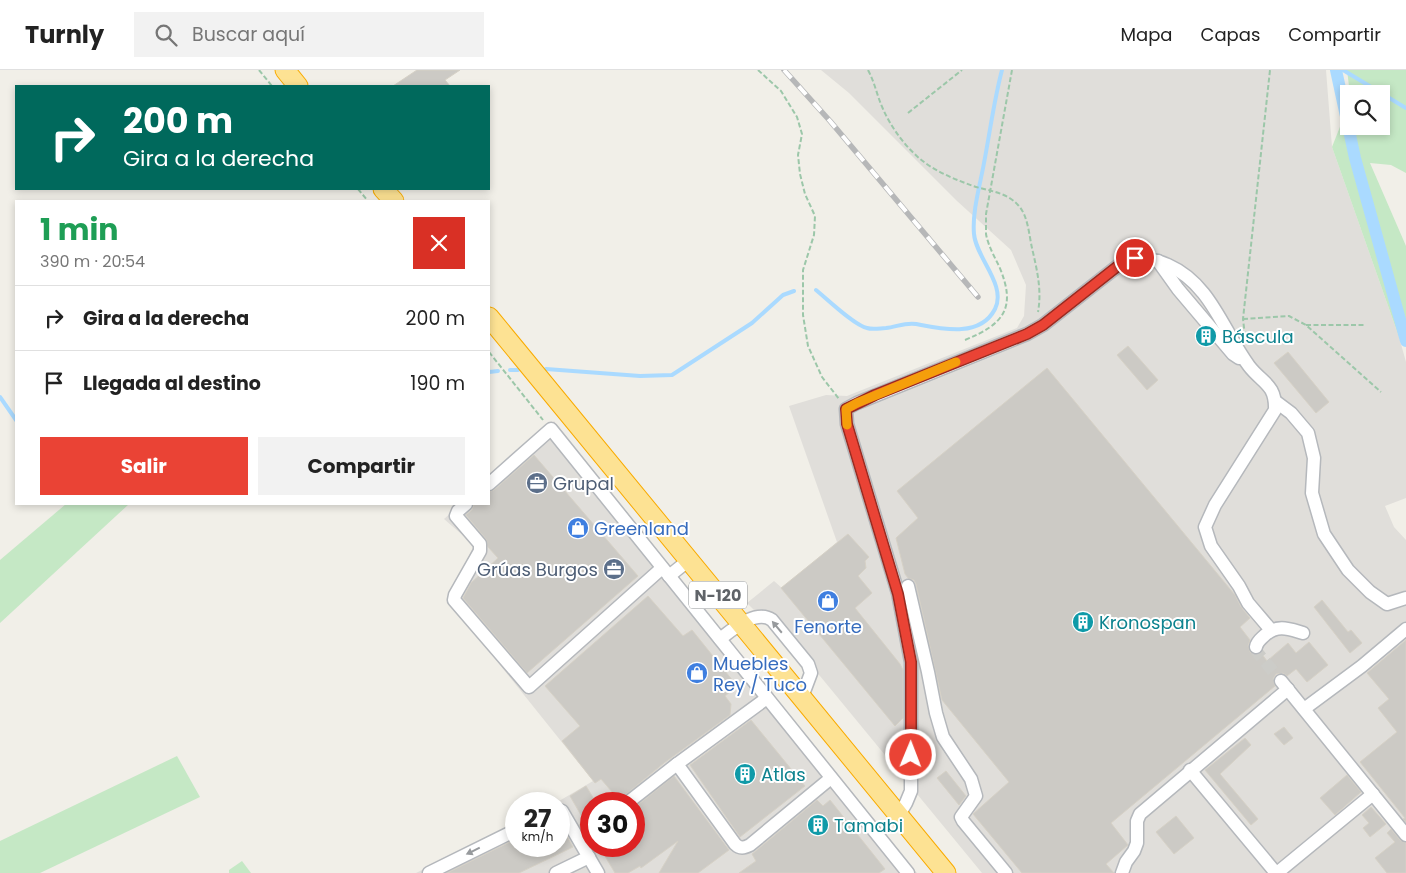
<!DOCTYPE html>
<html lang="es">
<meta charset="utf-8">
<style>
:root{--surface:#fff;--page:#f2f2f2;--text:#222;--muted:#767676;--line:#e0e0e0;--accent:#ea4335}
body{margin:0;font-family:Poppins,sans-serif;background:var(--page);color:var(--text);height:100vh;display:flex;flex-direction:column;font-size:19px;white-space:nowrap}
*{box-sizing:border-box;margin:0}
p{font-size:16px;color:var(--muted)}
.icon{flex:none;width:28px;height:28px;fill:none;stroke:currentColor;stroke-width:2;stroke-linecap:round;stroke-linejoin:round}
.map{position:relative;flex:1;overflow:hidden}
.drawer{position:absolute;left:15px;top:130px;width:475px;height:305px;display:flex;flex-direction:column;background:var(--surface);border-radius:0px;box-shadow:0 2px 8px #0003}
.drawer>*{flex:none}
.guide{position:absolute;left:15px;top:15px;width:475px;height:105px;border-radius:0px;box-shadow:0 2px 8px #0003;background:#00695c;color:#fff;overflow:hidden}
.tools{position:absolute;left:1340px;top:15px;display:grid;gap:10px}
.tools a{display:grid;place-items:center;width:50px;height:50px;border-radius:0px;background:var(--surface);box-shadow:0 2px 8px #0003;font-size:25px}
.speed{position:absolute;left:505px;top:722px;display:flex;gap:10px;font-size:25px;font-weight:700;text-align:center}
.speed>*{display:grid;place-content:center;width:65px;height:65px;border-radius:50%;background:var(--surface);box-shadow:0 2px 8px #0003;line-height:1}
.speed small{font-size:12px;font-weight:400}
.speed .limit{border:8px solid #d22;background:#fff;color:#111}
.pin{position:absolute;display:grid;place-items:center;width:42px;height:42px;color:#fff;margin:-21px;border:2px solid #fff;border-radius:50%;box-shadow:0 1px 5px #0007}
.me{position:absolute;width:55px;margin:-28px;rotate:1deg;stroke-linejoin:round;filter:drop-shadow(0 0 4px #0008)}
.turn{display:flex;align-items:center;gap:18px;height:105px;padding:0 25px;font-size:22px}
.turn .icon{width:65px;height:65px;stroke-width:2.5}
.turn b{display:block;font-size:35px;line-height:42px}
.round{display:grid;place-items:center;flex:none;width:52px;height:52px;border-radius:0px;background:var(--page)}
.summary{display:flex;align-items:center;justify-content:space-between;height:85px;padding:0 25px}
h1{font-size:30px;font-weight:700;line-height:38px;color:#1e9e55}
.cta{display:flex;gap:10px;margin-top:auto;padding:10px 25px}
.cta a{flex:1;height:58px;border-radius:0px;background:var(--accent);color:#fff;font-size:20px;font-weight:700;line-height:58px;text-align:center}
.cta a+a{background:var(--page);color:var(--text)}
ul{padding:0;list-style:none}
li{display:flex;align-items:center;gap:15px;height:65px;padding:0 25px;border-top:1px solid var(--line)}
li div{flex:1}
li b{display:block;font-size:19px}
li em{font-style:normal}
header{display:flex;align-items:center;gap:30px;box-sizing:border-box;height:70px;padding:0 25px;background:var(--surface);border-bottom:1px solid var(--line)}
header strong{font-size:24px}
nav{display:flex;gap:28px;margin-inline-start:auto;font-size:18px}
.search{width:350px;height:45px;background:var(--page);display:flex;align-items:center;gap:12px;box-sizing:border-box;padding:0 18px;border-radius:0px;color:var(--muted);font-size:19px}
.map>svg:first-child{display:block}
</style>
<header>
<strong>Turnly</strong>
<div class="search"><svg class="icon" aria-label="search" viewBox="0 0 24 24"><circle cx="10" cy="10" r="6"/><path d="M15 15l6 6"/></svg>Buscar aquí</div>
<nav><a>Mapa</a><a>Capas</a><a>Compartir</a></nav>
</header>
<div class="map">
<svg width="1406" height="803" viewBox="0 0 1406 803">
<rect width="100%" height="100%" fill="#f1efe8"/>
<!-- industrial -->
<g fill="#e0deda" fill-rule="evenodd">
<path d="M821,0H1326L1332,77L1399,267L1406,292V428L1385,436L1394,457L1406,470V803H982L820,606L747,533L774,511L782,518L837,472L789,336L826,325L847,326L1017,258L1024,246L1026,215L1011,180L957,131L849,23Z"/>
<path d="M554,351L917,803H416L516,753V776H559V734H554L593,711L448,530L474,475L444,449L461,434H489V409ZM591,734H634V776H591Z"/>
</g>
<!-- green -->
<g fill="#c5e8c5">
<path d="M1347,0H1406V103L1391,95L1370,93L1406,176V268L1399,267L1332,77L1349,34V56H1381V24H1350Z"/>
<path d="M66,434H129L0,553V490Z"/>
<path d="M177,686L200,727L40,803H0V771Z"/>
<path d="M242,791L251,803H229V800Z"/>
</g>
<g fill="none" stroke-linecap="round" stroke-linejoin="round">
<!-- stream -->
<g stroke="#aadaff" stroke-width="4">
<path d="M1343,0L1406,38"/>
<path d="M816,220C827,229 855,256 867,258C873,260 881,258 886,258C896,257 906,252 916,254C942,259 980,268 995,239C1007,215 976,188 974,164C972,142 980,115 984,93C990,62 994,30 1002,0"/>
<path d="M546,299L640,306L672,305L752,253L783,225L794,221"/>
<path d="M510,300H518"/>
<path d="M489,302L498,301"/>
<path d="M0,327L16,350"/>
</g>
<!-- canal -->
<path stroke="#aadaff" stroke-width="12" d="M1336,0L1355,88L1406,271"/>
</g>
<!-- building -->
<g fill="#cccac5" stroke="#d6d1c6">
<path d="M417,0H460L445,10L450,16H393Z"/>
<path d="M1128,276L1158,310L1147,320L1117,285Z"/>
<path d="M1288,282L1329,332L1316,343L1274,293Z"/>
<path d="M1047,298L1235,525L1241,537L1250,548L1240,557L1250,570L1248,576L1250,582L1255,585L1261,583L1267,591L1288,573L1296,583L1309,572L1328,595L1307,612L1296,599L1287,606L1283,603L1276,604L1273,609L1275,616L1111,753L1128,775L1106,794L1114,803H1022L973,744L1009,712L942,630L916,514L914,510L908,508L905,504L896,468L918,448L897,421Z"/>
<path d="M534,385L638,506L527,603L463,528L471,513L498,488L488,477L486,469L466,445L472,440L474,434H489V422L494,420Z"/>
<path d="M848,464L869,487L865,491L866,498L858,506L872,523L855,538L900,594L903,600V648L895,656L781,518Z"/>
<path d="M648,526L683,566L692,560L737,616L725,626L731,634L730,645L664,693L619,730L601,709L595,713L562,671L580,656L545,616Z"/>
<path d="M1322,530L1348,562L1351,560L1362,573L1350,583L1314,537Z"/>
<path d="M1406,570V752L1403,749L1405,748L1360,692L1397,662L1378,638L1389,629L1367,603Z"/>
<path d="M751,650L805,716L740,767L690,695Z"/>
<path d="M1284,657L1293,668L1284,675L1274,664Z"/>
<path d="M1245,668L1251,675L1220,704L1258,749L1251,755L1205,700Z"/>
<path d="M946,701L966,726L959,735L937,708Z"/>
<path d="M1347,705L1361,722L1335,745L1320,728Z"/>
<path d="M674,706L729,780L698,803H659L678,771L641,798L640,796L628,803H615L599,776H634V738Z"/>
<path d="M586,716L597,734H591V766L587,768L579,755L585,752L570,726Z"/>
<path d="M817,730L823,736L830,730L885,799L879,803H739L756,791L752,784Z"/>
<path d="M1371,737L1386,754L1370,767L1363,758L1369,753L1362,745Z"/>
<path d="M1176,746L1194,768L1174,784L1156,762Z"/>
<path d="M559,752L573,777L519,803H447L516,769V776H559Z"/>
<path d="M1391,759L1400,770L1406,773V803H1387L1375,788L1395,772L1387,763Z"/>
</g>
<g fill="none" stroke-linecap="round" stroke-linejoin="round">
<!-- minor-tunnel -->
<path stroke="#ccccc8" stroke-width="12" stroke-dasharray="12 6" stroke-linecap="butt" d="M1256,577L1257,582L1281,611"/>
<!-- minor casing -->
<g stroke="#b5b8bc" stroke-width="15">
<g id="minor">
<path d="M1158,191L1178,219L1233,284L1239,288"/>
<path d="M1275,331L1291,343L1308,363L1314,388L1312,423L1324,464L1348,500L1370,522L1387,534L1406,528"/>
<path d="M489,414L551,359L908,803"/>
<path d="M466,434L458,441L456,446L480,474V481L455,525L454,530L529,617L662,498"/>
<path d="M669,506L689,490"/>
<path d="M908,516L928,602L936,643L943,667L971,709L976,726L961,747L963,751L1006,803"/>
<path d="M720,569C733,559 756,539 772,550L808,594L811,603L802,627"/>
<path d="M1256,577C1257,571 1261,569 1265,565C1278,554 1289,559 1303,563"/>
<path d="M1281,611L1406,765"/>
<path d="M767,628L677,694L735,774C740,779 744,778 750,775L831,708"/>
<path d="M1304,639L1362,596L1406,559"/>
<path d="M1190,700L1276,803"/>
<path d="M626,734L677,694"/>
<path d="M559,740L562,741L598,803"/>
<path d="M899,745L906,733L911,721V592L898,523L847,354L846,339L857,333L1027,264L1043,255L1123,192C1140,187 1152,188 1168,195C1211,214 1223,261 1249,296C1262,313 1276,314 1275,340L1215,435L1205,457L1211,476L1239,516L1248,533L1271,560"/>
<path d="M429,803L516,760"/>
<path d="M556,803L589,787"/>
<path d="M1122,803L1126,792L1134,781L1137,773V751L1140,744L1288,619"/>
<path d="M1277,803L1373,724"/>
</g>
</g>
<!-- highway casing -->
<g stroke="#f9ab00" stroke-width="21">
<g id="highway">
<path d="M285,0L298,16"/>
<path d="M383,119L394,131"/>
<path d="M489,247L946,803"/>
</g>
</g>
<!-- path -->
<g stroke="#9cc7a9" stroke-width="2" stroke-dasharray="5 2.5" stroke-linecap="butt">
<path d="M259,0L272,16"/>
<path d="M758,0L781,21L797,47L802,64L798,85L800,104L805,124L815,146L814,165L803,200V245L808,276L822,307L839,329"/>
<path d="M868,0C875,13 877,26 883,39C891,57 904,75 919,88C934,101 954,109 973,116C989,121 1006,122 1018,135C1028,145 1029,165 1032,178C1037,200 1042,220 1038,242"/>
<path d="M908,43L962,0"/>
<path d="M358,119L368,131"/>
<path d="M1243,249L1289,246L1306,255L1381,322"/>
<path d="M1306,255H1366"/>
<path d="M1245,266L1243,249L1270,0"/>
<path d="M965,270C1004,254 1017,238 999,196C994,186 988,175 986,164C986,157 986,150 986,144L1012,0"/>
<path d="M489,282L543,350"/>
</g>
<!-- minor -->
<use href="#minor" stroke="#fff" stroke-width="12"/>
<!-- highway -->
<use href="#highway" stroke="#fde293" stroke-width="19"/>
<!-- rail casing -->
<g stroke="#b6b7b8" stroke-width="5.5">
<path id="rail" d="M784,0L830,51L978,227"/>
</g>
<!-- rail -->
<use href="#rail" stroke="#fff" stroke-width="4" stroke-dasharray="11" stroke-linecap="butt"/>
</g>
<!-- one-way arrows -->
<defs><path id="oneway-solid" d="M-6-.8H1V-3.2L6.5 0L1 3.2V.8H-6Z" transform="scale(1.25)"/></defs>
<g fill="#979a9d">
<use href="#oneway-solid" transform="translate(777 557) rotate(-130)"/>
<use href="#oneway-solid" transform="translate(473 781) rotate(154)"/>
</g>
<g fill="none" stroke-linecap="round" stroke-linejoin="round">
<!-- route casing -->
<g stroke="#982c22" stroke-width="12">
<path id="route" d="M911,685V592L898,524L847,354L846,339L875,325L1027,264L1043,255L1123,192L1135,188"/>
</g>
<!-- route -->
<use href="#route" stroke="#ea4335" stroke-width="9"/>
<!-- slow -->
<path stroke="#f59e0b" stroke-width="9" d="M847,355L846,339L857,333L956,292"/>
</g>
<!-- icons -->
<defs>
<g id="building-disc" transform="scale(1.125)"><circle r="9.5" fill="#0f9aa8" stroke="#fff"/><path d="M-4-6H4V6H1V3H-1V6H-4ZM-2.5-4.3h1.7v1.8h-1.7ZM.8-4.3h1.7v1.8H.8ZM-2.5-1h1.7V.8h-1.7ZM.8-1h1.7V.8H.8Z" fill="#fff"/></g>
<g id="office-disc" transform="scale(1.125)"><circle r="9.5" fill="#5c6f8a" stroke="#fff"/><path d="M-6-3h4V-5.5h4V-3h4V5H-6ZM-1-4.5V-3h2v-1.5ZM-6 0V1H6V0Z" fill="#fff"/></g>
<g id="shop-disc" transform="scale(1.125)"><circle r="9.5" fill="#3f7fe0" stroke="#fff"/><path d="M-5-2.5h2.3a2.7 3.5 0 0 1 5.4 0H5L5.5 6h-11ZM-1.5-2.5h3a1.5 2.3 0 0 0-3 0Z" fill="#fff"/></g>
</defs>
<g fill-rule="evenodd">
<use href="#building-disc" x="1206" y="266"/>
<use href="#office-disc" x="537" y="413"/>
<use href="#shop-disc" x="578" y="458"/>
<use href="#office-disc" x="614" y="499"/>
<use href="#shop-disc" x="828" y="531"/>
<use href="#building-disc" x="1083" y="552"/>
<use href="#shop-disc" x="697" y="603"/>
<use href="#building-disc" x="745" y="704"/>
<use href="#building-disc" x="818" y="755"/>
</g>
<g text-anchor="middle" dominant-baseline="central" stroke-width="4" stroke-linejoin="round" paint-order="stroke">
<!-- shield labels -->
<rect fill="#fff" stroke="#8f9295" stroke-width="1" x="689" y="511.5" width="58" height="27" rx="4"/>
<g font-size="16" font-weight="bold" fill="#5f6368">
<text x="718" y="525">N-120</text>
</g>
<!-- culture labels -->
<g font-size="18" fill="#0d838f" stroke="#fff" text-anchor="start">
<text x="1222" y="266">Báscula</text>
<text x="1099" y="552">Kronospan</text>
<text x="761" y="704">Atlas</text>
<text x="834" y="755">Tamabi</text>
</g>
<!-- service labels -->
<g font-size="18" fill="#4e5e75" stroke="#fff" text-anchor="start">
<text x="553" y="413">Grupal</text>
<text x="598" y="499" text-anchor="end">Grúas Burgos</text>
</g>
<!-- shop labels -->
<g font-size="18" fill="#366cbe" stroke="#fff" text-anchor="start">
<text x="594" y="458">Greenland</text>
<text x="828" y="556" text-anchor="middle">Fenorte</text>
<text x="713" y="593">Muebles<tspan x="713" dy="21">Rey / Tuco</tspan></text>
</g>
</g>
</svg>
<div class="tools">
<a><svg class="icon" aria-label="search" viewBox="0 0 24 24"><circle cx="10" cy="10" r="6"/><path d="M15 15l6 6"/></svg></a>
</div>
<div class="speed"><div>27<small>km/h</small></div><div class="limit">30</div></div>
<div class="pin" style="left:1135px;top:188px;background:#d93025"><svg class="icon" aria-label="arrive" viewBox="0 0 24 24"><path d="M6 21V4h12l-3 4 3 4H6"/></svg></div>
<svg class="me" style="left:911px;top:685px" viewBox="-20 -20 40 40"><circle r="17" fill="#ea4335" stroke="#fff" stroke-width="3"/><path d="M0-11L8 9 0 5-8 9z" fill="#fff"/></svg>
<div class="guide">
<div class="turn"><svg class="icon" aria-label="right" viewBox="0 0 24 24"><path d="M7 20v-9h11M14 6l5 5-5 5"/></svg><div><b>200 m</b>Gira a la derecha</div></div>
</div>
<section class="drawer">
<div class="summary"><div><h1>1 min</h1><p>390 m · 20:54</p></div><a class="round" style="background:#d93025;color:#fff"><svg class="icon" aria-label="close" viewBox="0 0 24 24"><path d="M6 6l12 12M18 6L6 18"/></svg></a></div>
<ul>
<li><svg class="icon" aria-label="right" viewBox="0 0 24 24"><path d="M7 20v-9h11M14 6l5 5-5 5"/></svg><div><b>Gira a la derecha</b></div><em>200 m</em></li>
<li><svg class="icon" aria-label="arrive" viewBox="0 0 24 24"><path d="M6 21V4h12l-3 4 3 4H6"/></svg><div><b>Llegada al destino</b></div><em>190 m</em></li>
</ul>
<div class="cta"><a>Salir</a><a>Compartir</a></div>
</section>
</div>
